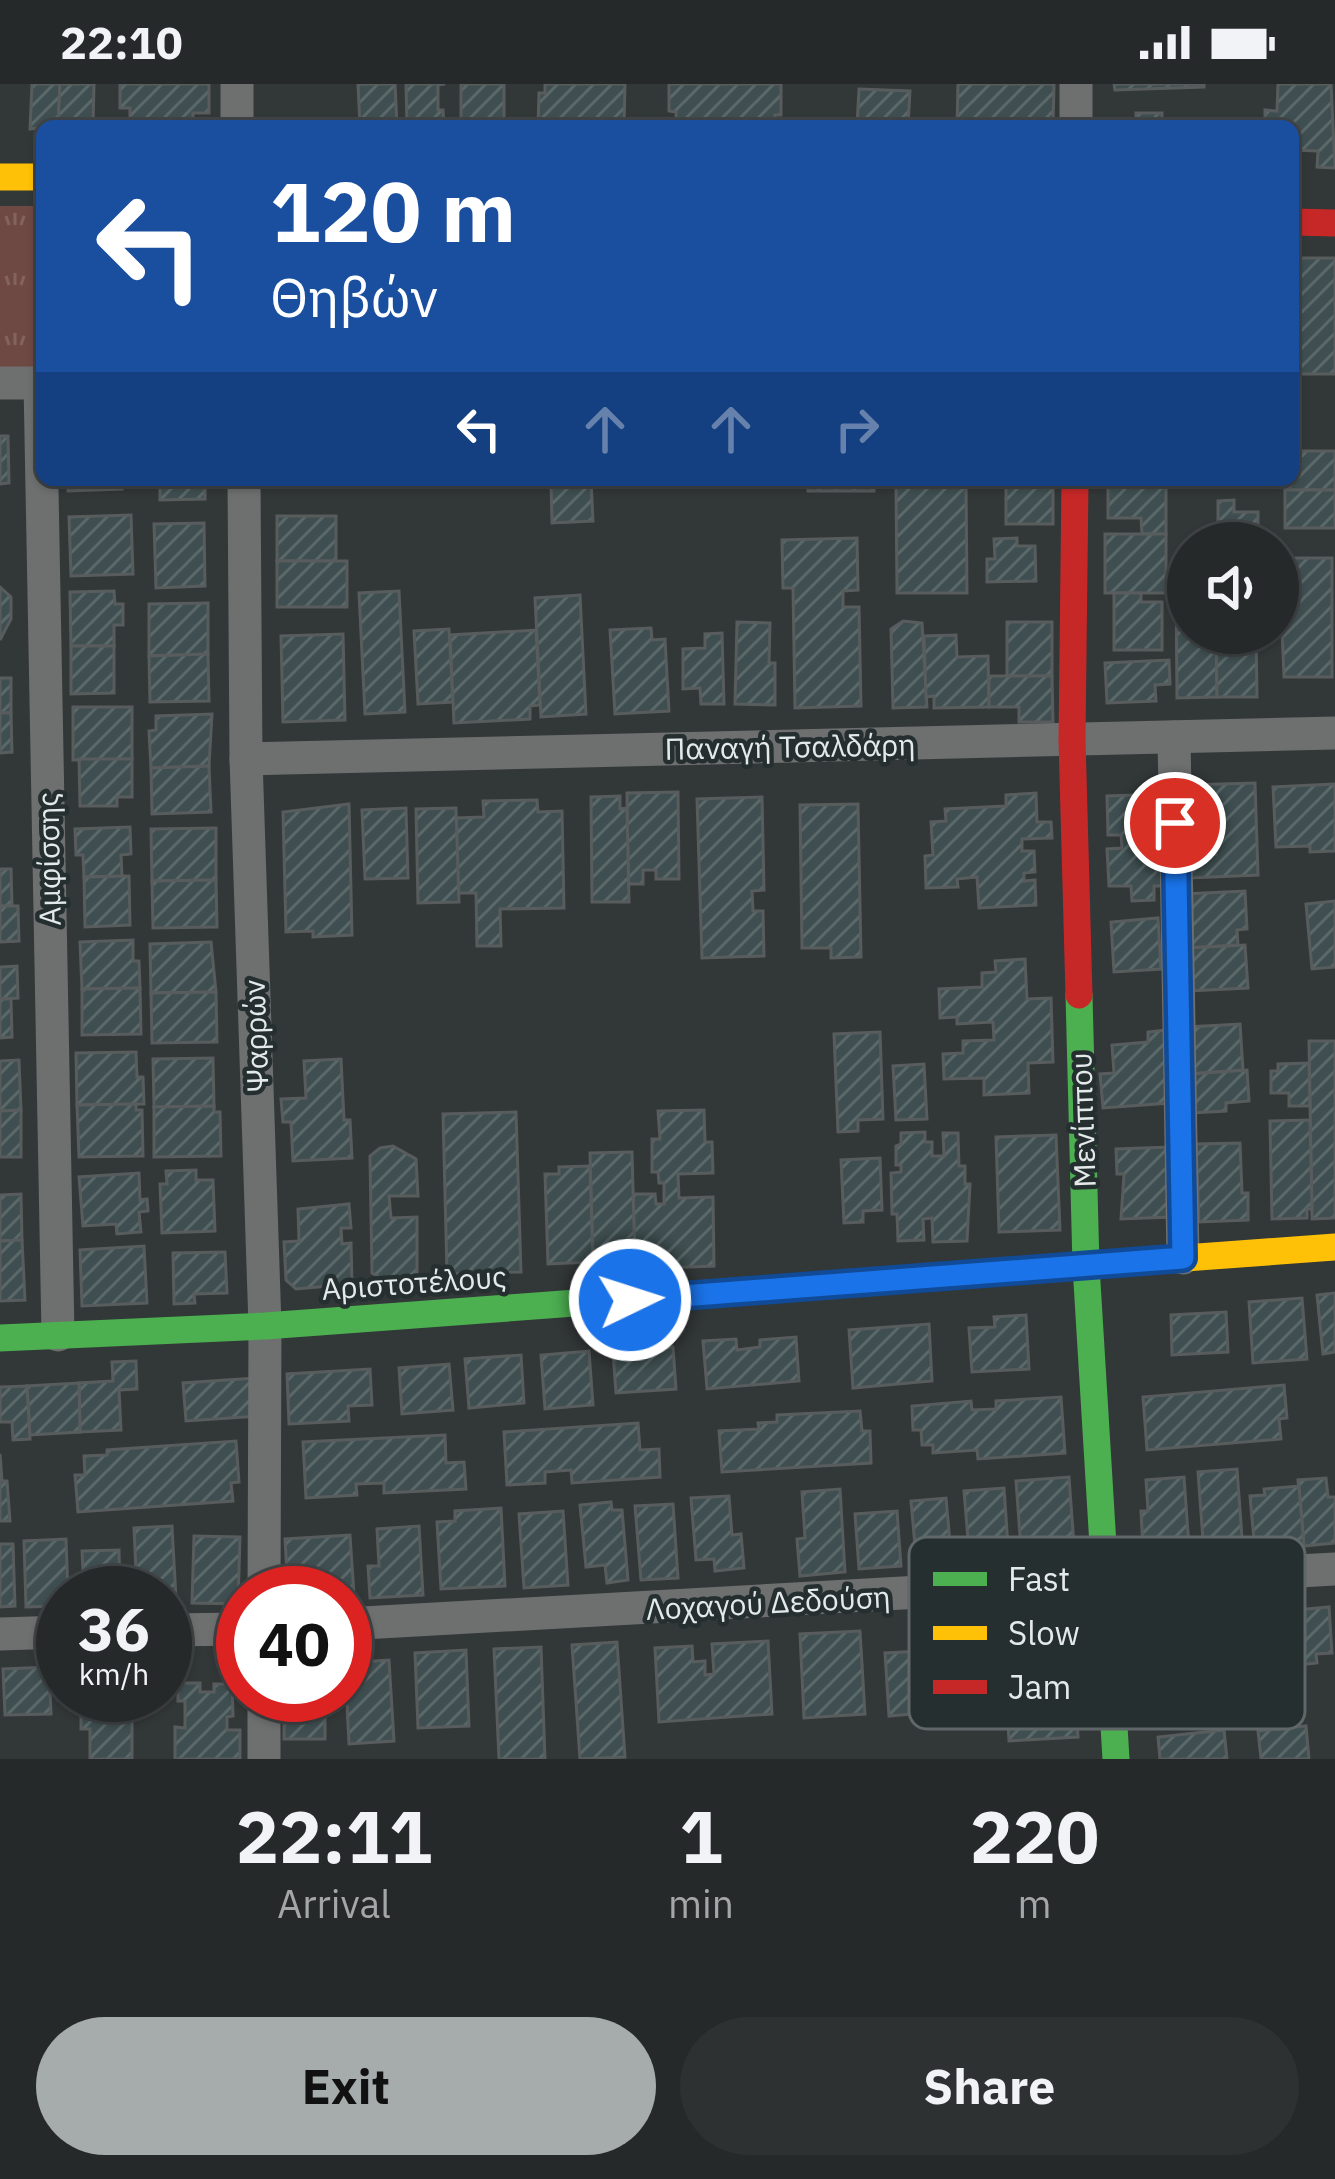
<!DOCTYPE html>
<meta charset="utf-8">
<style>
:root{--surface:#26292a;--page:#2e3132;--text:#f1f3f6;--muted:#a4a6a8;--line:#424547;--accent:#a6abac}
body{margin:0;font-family:"IBM Plex Sans",sans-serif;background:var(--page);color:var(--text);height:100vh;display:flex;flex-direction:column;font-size:45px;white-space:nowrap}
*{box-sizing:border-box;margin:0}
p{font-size:39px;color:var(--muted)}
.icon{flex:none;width:66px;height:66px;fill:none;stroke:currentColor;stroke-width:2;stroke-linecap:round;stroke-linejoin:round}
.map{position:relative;height:1675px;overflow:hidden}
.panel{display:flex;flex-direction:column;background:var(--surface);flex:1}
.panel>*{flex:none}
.banner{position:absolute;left:36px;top:36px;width:1263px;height:366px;border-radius:18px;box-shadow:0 3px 9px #0004,0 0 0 3px var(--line);background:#1a4fa0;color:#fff;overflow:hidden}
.controls{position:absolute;left:1167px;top:438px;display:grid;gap:24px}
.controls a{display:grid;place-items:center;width:132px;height:132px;border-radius:50%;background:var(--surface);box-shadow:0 3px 9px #0004,0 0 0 3px var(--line);font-size:60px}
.speed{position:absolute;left:36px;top:1482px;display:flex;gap:24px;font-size:60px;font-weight:700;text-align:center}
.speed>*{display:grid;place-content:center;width:156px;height:156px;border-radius:50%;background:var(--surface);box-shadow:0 3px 9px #0004,0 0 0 3px var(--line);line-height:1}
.speed small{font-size:30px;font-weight:400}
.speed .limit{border:18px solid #d22;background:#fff;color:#111}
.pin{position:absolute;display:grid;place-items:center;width:102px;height:102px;color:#fff;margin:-51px;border:6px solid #fff;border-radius:50%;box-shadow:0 3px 12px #0007}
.me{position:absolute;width:132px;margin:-66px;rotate:86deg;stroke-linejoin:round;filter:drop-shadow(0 0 9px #0008)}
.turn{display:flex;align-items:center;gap:42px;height:252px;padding:0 36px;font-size:54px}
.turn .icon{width:156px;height:156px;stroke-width:2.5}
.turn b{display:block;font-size:84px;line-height:102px}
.lanes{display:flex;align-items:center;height:114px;padding:0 36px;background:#0003;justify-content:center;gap:60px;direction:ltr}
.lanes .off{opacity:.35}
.eta{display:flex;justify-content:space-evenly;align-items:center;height:204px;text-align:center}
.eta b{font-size:72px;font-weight:800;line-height:84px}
.cta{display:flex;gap:24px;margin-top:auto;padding:24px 36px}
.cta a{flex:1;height:138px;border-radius:72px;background:var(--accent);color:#111;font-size:48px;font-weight:800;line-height:138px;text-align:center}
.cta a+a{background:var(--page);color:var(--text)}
.status{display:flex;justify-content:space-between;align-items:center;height:84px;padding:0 60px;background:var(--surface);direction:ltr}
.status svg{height:33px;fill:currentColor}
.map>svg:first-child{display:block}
</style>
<div class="status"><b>22:10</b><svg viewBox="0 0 49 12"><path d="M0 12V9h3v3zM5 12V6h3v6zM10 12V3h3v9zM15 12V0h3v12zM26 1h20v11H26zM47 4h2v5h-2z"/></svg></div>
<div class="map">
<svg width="1335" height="1675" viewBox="0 0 1335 1675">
<defs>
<pattern id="park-tufts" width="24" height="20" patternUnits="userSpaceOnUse" patternTransform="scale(3)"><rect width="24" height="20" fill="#6e4943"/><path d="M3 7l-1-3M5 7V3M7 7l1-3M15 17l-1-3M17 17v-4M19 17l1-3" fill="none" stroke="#83635e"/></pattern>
<pattern id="building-hatch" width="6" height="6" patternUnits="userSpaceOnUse" patternTransform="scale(3)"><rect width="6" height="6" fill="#3f4f51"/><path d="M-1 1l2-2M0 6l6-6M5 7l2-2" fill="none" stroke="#5b686a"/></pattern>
</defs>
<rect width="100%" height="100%" fill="#323738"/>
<!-- park -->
<rect fill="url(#park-tufts)" x="0" y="122" width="42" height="161"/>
<!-- building -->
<g fill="url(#building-hatch)" stroke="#585c5d" stroke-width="3">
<path d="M32,0H60L58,42L30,45Z"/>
<path d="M60,0H94L93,42H58Z"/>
<path d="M120,0H209V29H193V42H130V24H120Z"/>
<path d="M358,0H395L397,42H360Z"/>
<path d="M406,0H445L438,1V26H443L444,42H407Z"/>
<rect x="461" y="0" width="43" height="42"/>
<path d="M545,0H625L624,42H538L539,9H545Z"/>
<path d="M669,0H781V31H775V42H676V28L669,27Z"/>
<path d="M958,0H1054L1053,42H950H957Z"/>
<path d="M1114,0H1204V3L1115,6Z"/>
<path d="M1278,0H1331L1335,84L1317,83L1318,67L1293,66V42H1265V26L1277,27Z"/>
<path d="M859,5L910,7L908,42H857Z"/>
<path d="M1136,29H1162V35L1195,36V42H1114V38H1136Z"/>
<rect x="1293" y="174" width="42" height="116"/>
<path d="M0,352H8L9,399L0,400Z"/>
<path d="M1293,367H1335V406H1285V396H1293Z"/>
<path d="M68,396H121L122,405L68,407Z"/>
<path d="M160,396H205V415L160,416Z"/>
<path d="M551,396H591L593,437L552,439Z"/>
<rect x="808" y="396" width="66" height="11"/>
<rect x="1006" y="396" width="47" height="44"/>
<path d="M1108,396H1166V450H1142L1141,434H1108Z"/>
<path d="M896,401H966L967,509H897Z"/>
<rect x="1285" y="406" width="50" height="38"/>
<path d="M1234,416V428H1258V459H1226V439H1218V417Z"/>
<path d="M131,431L133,490L71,492L69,433Z"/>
<rect x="277" y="432" width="59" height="45"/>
<path d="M204,439L205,502L156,504L154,440Z"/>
<rect x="1105" y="450" width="61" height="59"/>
<path d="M857,454L858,506L843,507V523H859L861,622L795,624L793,504H783L782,456Z"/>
<path d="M1017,454V462H1035L1036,497L987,498V475H995L994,455Z"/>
<path d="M1279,474H1332V593H1284Z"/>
<rect x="277" y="477" width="70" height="46"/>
<path d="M1176,500H1188V549H1216L1217,613L1177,614Z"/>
<path d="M0,503L11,513V535L0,556Z"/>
<path d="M114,507L115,520H123V541H114V562H71L70,508Z"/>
<path d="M399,507L405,628L365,630L359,509Z"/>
<path d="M1114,509H1141V518H1162V566H1114Z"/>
<path d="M580,511L586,630L541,633L535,514Z"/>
<path d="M208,519V570L149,572V520Z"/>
<path d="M903,537L922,539L927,623L893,624L891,545Z"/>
<path d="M737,538L770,539L769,579H775V621L735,620Z"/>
<rect x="1007" y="538" width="45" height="54"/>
<path d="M651,544L652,556L665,555L669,627L615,630L610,546Z"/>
<path d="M449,545L453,618L418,620L414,547Z"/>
<path d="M536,546L540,621L530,622V635L454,639L450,551Z"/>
<path d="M722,549L724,620H701L700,604L683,605V565L705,564V550Z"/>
<path d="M1216,549H1256L1257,613H1217Z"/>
<path d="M343,550L345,636L283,638L281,552Z"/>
<path d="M956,551L957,573L988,572L989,623L934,624V612L926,613L924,552Z"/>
<path d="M71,562H114V609L71,610Z"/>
<path d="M208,570L209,617L150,618L149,572Z"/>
<path d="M1169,576L1170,600L1155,601L1156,617L1107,619L1105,579Z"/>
<path d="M989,592H1052L1053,638H1019V623H989Z"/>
<rect x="0" y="594" width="11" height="35"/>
<path d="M73,623H132V675L73,676Z"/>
<path d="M0,629H11L12,668L0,669Z"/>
<path d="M212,630L209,682L151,684L149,647L156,646V632Z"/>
<path d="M79,675H132V713H117V722H80Z"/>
<path d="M209,682L211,728L152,730L151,684Z"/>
<path d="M1255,699L1258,791L1190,794L1189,771L1216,770L1215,766L1189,767L1187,701Z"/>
<path d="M1335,700V767L1310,768V762L1276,763L1273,703Z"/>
<path d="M678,708L679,795H656V786H643V800H628L627,709Z"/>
<path d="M1036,709L1037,738H1051L1052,754L1022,755V767H1034L1035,788L1024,789V797L1035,796L1036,821L979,824L977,793L957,795L958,803L926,804L925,772L933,771L931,738L946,737L945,725L1006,722V711Z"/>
<path d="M1166,710L1169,802H1154V816L1132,817L1131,802H1109L1107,765L1122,764L1121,751H1108L1107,712Z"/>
<path d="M620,712V725L627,724L629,818H592L591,713Z"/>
<path d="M762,713L764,806L752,807L753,827H763L764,872L702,874L697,715Z"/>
<path d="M537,716L538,728L562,727L564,824L500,825L501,862H477L476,809H458L456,734L484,733L483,717Z"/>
<path d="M349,720L352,851L313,853V847L286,848L283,728Z"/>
<path d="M858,720L861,873L831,874V864H802L800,721Z"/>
<path d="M406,724L408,794L365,795L362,726Z"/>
<path d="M456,724L459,818L418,819L416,725Z"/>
<path d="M130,743L131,770L121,771L122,792L84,793L83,771H76L75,745Z"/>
<path d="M216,744V796L152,797L151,745Z"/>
<path d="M0,785H11L12,822H0Z"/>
<path d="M129,792L130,841L85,843L84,793Z"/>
<path d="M216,796L217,843L153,844L152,797Z"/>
<path d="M1245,807L1247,845L1237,846L1238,861L1187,864L1184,810Z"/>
<path d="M1335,817V883L1312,885L1306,820Z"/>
<path d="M0,822H18L19,857L0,858Z"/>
<path d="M1158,834L1161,885L1114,888L1111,838Z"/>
<path d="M133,856V877H139L140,904L82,905L80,858Z"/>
<path d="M211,858L216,908L151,909L150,860Z"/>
<path d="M1245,861L1248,904L1189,907L1187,864Z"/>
<path d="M1025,875L1027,915L1051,914L1053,978L1028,979L1029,1009L984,1011V994L944,995L943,970L963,969V957L994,956L993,938L957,940V933L940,934L939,905L982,903V889L996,888L995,877Z"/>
<path d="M17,882L18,914L0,915V883Z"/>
<path d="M140,904L141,950L82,951V905Z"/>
<path d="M216,908L217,958L152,959L151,909Z"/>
<path d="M0,915H11L12,953L0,954Z"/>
<path d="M1240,940L1243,986L1190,990L1187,943Z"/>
<path d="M1166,946L1170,1019L1103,1024L1100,990L1114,989L1112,961L1148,958V948Z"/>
<path d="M880,948L883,1035L858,1036V1047L838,1048L834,950Z"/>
<path d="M1309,957H1335V1134L1312,1135Z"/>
<path d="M136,968L137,993H143L144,1020L77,1021L76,969Z"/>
<path d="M213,974L214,1022L154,1023L153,975Z"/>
<path d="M341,975L344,1036H350L352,1074L293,1077L291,1038H283L281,1015L306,1014L304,977Z"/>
<path d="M19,976L21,1026L0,1027V977Z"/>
<path d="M1309,979L1310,1022H1289V1009H1271V987H1278V980Z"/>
<path d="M924,980L927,1035L896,1036L893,982Z"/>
<path d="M1247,986L1249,1017L1226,1019V1027L1192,1029L1190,990Z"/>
<path d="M136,1020V1026H142L143,1072L79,1073L77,1021Z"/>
<path d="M214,1022V1028H220L221,1072L154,1073V1023Z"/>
<path d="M21,1026V1073H0V1027Z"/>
<path d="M704,1026L705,1058H712L713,1089L678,1090L679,1114L713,1113L714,1182L665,1184V1177H635L633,1110H655L656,1120H664V1099H659L658,1088H652V1055H660L658,1027Z"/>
<path d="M516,1028L521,1188L447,1190L443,1030Z"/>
<path d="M1310,1036L1312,1125H1307V1134L1272,1135L1270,1037Z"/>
<path d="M925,1048V1058H932V1072H944L943,1049H958L959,1082H965V1100H970L967,1157L933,1158L932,1134L923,1135L924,1156L898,1157L897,1130H892L891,1089L901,1088V1081H896V1062L901,1060V1049Z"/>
<path d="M1056,1051L1060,1146L999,1148L996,1053Z"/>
<path d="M1240,1059L1242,1109H1248V1136L1199,1138L1196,1060Z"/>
<path d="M393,1062L416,1075L418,1112H389L391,1134L417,1133V1190L400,1196L383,1195L372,1189L370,1072L380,1064Z"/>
<path d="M1170,1063L1172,1133L1121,1135L1124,1090H1117L1116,1065Z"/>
<path d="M632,1068L635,1177L593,1178L590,1069Z"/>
<path d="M880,1074L882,1126L863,1127V1138L844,1139L841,1076Z"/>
<path d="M590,1082L593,1178L548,1180L545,1090H559V1083Z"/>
<path d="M196,1086V1096H213L215,1147L162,1149L160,1100H167L166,1087Z"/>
<path d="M139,1089L140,1116L147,1115L148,1127L139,1128L141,1148L117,1150L116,1140L83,1142L79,1093Z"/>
<path d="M21,1110L22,1156L0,1157V1111Z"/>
<path d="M349,1120L351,1144H341L342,1160L351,1159L352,1200L296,1205L286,1196L284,1158L299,1157L298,1125Z"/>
<path d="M22,1156L25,1216L0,1217V1157Z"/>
<path d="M144,1162L147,1219L82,1222L80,1166Z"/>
<path d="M225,1168L227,1209L194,1210L195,1219L174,1220L173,1169Z"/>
<path d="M1335,1209V1268L1323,1270L1317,1211Z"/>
<path d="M1302,1214L1307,1275L1253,1279L1249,1218Z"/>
<path d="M1226,1228L1228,1268L1172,1271L1171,1231Z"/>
<path d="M1026,1231L1029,1285L972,1288L969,1244L995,1243L994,1233Z"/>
<path d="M929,1240L932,1297L853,1304L849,1246Z"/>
<path d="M796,1253L799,1297L707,1305L703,1257L736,1255L737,1266L760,1263V1256Z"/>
<path d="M673,1263L676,1305L616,1309L613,1268Z"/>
<path d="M589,1267L593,1321L545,1325L541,1271Z"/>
<path d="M521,1271L524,1319L469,1324L465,1275Z"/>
<path d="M136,1277L137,1305L119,1306L121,1346L80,1348L79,1299L113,1297L112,1278Z"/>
<path d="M449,1280L453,1326L402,1330L399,1284Z"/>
<path d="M370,1285L372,1321L348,1322L349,1337L289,1340L287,1290Z"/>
<path d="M257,1294L260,1332L186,1337L183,1299Z"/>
<path d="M79,1299L80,1348L30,1351L27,1302Z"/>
<path d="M1284,1301L1287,1334L1279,1335L1281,1355L1147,1366L1143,1313Z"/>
<path d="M27,1302L30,1355L13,1356L12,1338H0V1303Z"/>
<path d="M1061,1313L1065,1369L978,1375L977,1366L933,1369V1361H922L921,1346H913L912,1322L971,1317L972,1326L996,1325V1317Z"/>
<path d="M860,1327L862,1347H870L871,1379L722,1388L719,1347L759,1345L758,1339L777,1338V1331Z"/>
<path d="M638,1339L640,1366L659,1365L660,1393L572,1399L571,1386L545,1388V1399L507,1401L504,1348Z"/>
<path d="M445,1351L446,1379L464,1378L466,1405L384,1409V1399L356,1400L357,1411L306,1414L303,1358Z"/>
<path d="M236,1357L239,1398L231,1399L233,1417L78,1428L75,1391H85L84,1372L107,1371V1366Z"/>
<path d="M0,1370L2,1397H7L10,1437H0Z"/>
<path d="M1237,1385L1243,1467L1204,1470L1198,1388Z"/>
<path d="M1069,1393L1075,1475L1022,1479L1016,1397Z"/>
<path d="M1184,1393L1189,1463L1143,1467L1141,1427H1148L1146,1396Z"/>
<path d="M1326,1394L1328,1413H1335V1459L1304,1462L1298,1396Z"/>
<path d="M1299,1402L1304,1462L1255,1467L1250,1412L1265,1411L1264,1405Z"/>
<path d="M1004,1404L1009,1477L970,1480L964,1407Z"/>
<path d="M840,1405L845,1488L800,1492L797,1455L805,1454L802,1408Z"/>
<path d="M729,1412L732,1451L741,1450L744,1484L715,1487L714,1475L696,1476L691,1414Z"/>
<path d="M946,1414L952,1481L917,1484L911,1417Z"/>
<path d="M611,1418L612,1426H622L628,1496L607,1499L605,1481L586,1483L580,1421Z"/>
<path d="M673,1420L678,1494L641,1496L635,1422Z"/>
<path d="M501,1424L505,1502L441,1505L437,1438L455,1437V1427Z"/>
<path d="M563,1427L568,1501L524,1504L519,1430Z"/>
<path d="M897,1427L901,1482L859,1485L855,1430Z"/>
<path d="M172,1442L176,1514L165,1515V1509H137L134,1444Z"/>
<path d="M419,1442L423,1511L370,1514L368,1482H379L377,1445Z"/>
<path d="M350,1451L354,1511L288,1509L285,1455Z"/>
<path d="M194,1452L240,1453L238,1520L192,1519Z"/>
<path d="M66,1455L68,1509H63V1522L26,1523L24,1457Z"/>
<path d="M0,1460H13L15,1522L0,1523Z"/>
<path d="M119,1466L120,1509H84L82,1467Z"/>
<path d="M1329,1523L1332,1569L1316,1570L1317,1579L1288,1582L1284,1527Z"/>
<path d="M860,1547L865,1630L804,1634L800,1550Z"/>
<path d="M768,1557L772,1630L659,1638L655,1564L692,1562L693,1578L705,1577V1591L714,1590L712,1560Z"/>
<path d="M617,1558L625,1673L580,1675L572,1561Z"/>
<path d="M541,1563L545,1675H499L494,1565Z"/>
<path d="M466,1566L469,1642L418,1644L415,1569Z"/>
<path d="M921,1567L924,1629L889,1632L885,1569Z"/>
<path d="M389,1576L394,1657L349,1660L345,1579Z"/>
<path d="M49,1583L51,1630L5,1631L3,1585Z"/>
<path d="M178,1599H200V1608H214V1600H232L233,1632L227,1633V1646H240V1675H175V1643L185,1644V1617H178Z"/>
<path d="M1086,1600L1087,1633L1077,1634L1078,1653L1009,1657L1006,1605Z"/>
<path d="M81,1611H132V1675H90V1645H81Z"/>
<rect x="284" y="1611" width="41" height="44"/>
<path d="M1306,1642L1309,1675H1261L1258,1647Z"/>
<path d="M1224,1646L1227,1675H1160L1158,1653Z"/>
</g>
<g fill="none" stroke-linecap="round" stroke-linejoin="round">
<!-- street -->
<g stroke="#6e6f6f" stroke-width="33">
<path d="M1076,0V42"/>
<path d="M237,42V0"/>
<path d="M0,299H42"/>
<path d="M40,299L58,1251"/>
<path d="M244,396L246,675L265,1242L264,1509"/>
<path d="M1174,653L1183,1174"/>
<path d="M246,675L1335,649"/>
<path d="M345,1540L1335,1485"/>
<path d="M165,1546L243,1545"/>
<path d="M0,1550L63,1548"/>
<path d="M264,1611V1675"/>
</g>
<!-- fast -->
<g stroke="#4caf50" stroke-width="27">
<path d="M1079,911L1086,1182L1116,1675"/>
<path d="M0,1254L265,1242L1049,1184"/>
</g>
<!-- slow -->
<g stroke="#ffc107" stroke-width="27">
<path d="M0,93H42"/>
<path d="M1049,1184L1335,1163"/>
</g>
<!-- jam -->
<g stroke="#c62828" stroke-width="27">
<path d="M1293,138L1335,139"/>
<path d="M1075,396L1072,655L1079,911"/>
</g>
</g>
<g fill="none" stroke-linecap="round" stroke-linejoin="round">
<!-- route casing -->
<g stroke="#114b97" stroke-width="30">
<path id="route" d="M630,1216L1183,1174L1175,739"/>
</g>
<!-- route -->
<use href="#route" stroke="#1a73e8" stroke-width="21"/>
</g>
<g text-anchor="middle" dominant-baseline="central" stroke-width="9" stroke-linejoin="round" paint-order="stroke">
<!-- street labels -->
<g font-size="30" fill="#e4eaea" stroke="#262f30">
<text transform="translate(790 662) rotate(-1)">Παναγή Τσαλδάρη</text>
<text transform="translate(48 775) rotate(-91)">Αμφίσσης</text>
<text transform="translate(255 952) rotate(-92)">Ψαρρών</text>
<text transform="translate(1082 1036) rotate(-92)">Μενίππου</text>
<text transform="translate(414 1198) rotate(-4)">Αριστοτέλους</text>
<text transform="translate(768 1518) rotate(-3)">Λοχαγού Δεδούση</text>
</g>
</g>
<!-- legend -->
<rect x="909" y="1453" width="396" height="192" rx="18" fill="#262f30" stroke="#5f6768" stroke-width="3"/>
<rect x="933" y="1488" width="54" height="14" fill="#4caf50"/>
<rect x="933" y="1542" width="54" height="14" fill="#ffc107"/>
<rect x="933" y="1596" width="54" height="14" fill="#c62828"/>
<g font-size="33" fill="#e4eaea">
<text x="1008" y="1507">Fast</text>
<text x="1008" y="1561">Slow</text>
<text x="1008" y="1615">Jam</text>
</g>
</svg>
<div class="controls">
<a><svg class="icon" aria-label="sound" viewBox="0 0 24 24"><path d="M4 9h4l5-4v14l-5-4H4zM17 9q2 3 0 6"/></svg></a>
</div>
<div class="speed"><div>36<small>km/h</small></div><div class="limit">40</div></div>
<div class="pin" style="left:1175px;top:739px;background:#d93025"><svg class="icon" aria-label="arrive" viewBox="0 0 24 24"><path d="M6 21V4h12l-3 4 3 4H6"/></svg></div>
<svg class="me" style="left:630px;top:1216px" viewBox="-20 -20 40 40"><circle r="17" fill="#1a73e8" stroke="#fff" stroke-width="3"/><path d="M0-11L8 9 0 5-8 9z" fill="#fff"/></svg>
<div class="banner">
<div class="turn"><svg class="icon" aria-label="left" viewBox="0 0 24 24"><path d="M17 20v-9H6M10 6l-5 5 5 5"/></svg><div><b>120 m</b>Θηβών</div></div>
<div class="lanes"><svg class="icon" aria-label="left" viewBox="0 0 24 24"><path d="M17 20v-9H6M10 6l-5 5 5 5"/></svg><svg class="icon off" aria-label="ahead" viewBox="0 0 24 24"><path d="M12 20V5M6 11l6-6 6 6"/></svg><svg class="icon off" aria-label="ahead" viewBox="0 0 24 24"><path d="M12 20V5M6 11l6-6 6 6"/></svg><svg class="icon off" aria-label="right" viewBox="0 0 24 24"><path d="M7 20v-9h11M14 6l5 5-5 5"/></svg></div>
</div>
</div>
<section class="panel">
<div class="eta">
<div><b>22:11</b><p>Arrival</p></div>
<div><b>1</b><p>min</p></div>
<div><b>220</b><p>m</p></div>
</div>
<div class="cta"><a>Exit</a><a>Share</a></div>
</section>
